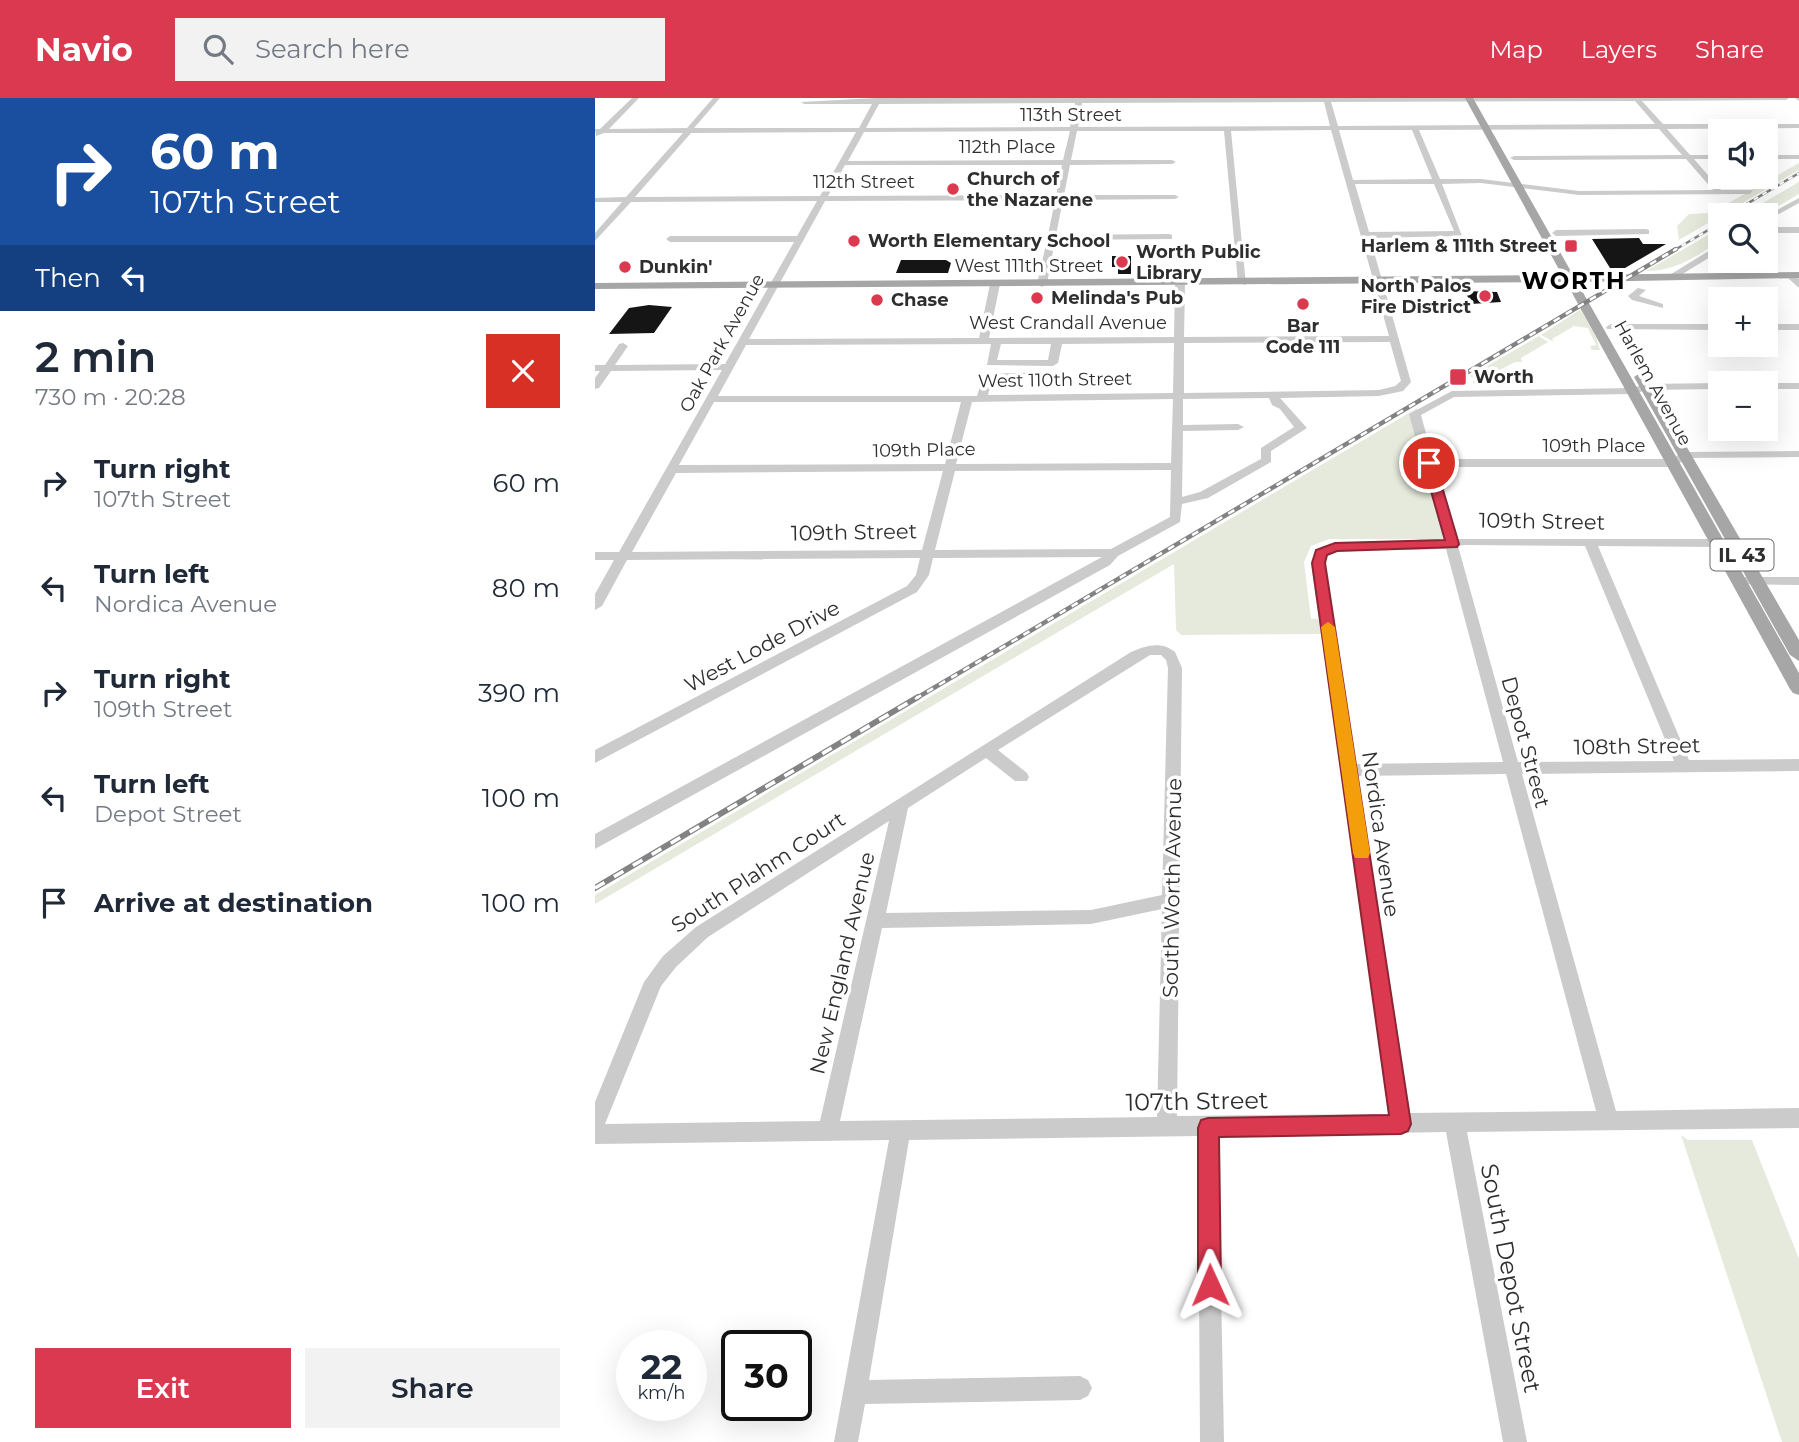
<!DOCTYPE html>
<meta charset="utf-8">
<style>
:root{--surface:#fff;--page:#f2f2f3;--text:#1f2937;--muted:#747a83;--accent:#db3950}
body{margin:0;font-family:Montserrat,sans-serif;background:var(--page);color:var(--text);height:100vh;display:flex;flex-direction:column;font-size:26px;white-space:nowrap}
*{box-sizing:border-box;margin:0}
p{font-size:23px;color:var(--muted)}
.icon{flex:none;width:38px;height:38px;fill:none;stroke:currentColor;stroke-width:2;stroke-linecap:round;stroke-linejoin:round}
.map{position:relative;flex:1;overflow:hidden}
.details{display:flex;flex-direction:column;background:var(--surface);width:595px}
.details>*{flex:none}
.hud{background:#1a4fa0;color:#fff;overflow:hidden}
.controls{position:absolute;left:1113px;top:21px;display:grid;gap:14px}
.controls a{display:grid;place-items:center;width:70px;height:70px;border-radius:0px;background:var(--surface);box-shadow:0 7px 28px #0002;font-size:35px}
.speed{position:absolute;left:21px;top:1232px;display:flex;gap:14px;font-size:35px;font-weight:700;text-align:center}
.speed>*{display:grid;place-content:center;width:91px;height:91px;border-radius:50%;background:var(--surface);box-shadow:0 7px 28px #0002;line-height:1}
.speed small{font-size:18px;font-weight:400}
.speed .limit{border:4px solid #111;border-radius:10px;background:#fff;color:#111}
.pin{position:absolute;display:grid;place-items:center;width:60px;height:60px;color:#fff;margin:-30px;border:4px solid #fff;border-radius:50%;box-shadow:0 2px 7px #0007}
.me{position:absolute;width:77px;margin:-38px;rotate:359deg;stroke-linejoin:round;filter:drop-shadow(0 0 5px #0008)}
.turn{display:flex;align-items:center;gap:24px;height:147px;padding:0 35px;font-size:32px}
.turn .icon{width:91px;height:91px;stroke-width:2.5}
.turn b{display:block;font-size:49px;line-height:60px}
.then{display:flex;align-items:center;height:66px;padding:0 35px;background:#0003;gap:14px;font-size:26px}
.round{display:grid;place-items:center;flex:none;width:74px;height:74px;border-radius:0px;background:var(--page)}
.head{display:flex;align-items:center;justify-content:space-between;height:119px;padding:0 35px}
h1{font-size:42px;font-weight:600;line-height:52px}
.action{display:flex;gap:14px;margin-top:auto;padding:14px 35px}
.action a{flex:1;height:80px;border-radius:0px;background:var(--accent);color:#fff;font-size:28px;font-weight:600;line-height:80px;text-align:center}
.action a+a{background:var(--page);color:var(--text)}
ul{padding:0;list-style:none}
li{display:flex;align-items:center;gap:21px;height:105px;padding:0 35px}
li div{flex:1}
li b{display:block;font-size:26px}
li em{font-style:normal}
header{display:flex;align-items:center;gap:42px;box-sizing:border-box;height:98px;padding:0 35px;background:var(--accent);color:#fff}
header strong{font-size:33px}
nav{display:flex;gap:38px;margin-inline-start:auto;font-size:24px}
.search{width:490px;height:63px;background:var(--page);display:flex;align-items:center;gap:18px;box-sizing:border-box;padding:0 24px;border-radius:0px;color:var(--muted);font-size:26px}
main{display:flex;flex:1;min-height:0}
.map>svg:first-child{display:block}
</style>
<header>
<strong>Navio</strong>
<div class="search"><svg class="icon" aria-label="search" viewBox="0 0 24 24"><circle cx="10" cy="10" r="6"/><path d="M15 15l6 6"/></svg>Search here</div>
<nav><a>Map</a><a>Layers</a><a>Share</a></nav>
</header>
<main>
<section class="details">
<div class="hud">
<div class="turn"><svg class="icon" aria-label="right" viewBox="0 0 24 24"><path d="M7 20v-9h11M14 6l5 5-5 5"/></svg><div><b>60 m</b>107th Street</div></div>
<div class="then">Then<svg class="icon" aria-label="left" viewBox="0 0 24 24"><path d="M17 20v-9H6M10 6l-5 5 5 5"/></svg></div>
</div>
<div class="head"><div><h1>2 min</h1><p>730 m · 20:28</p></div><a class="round" style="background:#d93025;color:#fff"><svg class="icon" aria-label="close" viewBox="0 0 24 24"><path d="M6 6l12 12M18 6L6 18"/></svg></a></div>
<ul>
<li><svg class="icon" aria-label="right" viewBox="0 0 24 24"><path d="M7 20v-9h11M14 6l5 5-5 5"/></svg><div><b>Turn right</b><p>107th Street</p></div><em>60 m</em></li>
<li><svg class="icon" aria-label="left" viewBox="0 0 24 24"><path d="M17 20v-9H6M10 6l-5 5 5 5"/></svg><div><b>Turn left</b><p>Nordica Avenue</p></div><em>80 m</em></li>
<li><svg class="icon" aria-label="right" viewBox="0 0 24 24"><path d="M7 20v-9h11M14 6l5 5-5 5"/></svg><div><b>Turn right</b><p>109th Street</p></div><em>390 m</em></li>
<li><svg class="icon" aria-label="left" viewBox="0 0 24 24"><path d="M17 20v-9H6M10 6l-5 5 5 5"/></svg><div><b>Turn left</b><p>Depot Street</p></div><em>100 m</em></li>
<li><svg class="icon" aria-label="arrive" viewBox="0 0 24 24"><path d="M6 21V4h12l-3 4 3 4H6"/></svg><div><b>Arrive at destination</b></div><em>100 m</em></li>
</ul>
<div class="action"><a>Exit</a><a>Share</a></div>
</section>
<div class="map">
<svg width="1204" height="1344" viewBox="0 0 1204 1344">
<rect width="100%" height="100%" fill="#fff"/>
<!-- green -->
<g fill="#e5eadc">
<path d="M1204,65V72L1084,142L1082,128L1094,116L1116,115Z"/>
<path d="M1204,84V96L1168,117H1147Z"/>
<path d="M1125,130V143C1100,159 1081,173 1051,173Z"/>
<path d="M986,211L1001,239L1005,252H997L995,248L1001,247L993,230L979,228L957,241L959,244L946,237Z"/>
<path d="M944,238L953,244L926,260L927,264H920L878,286L879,280L875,278Z"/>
<path d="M824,309L817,317L850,442L843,445H825L823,441H734L716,448L709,464L716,521H726L728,536L586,537L581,532L579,466L0,806V797Z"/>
<path d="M1086,1037L1093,1042H1157L1204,1161V1344H1187Z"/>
</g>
<!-- building -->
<g fill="#151515">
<path d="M1044,140L1048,146H1071L1030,170H1015L997,141Z"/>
<path d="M517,158H536V176H523V169H517Z"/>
<path d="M306,162H351L356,165L353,175H301Z"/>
<path d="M870,193L902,194L906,204L876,206Z"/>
<path d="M54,207L77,209L59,235L14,236L34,210Z"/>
</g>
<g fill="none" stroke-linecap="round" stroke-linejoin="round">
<!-- minor -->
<g fill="#cbcbcb" fill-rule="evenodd">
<path d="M37,0H44L14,31L92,30L118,0H125L99,30H264L277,6H209L206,4L281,0H1194L1191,2L1047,3L1068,26H1204V30L1072,31L1095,57H1125V61H1099L1126,92H1158L1155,96L984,97L886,85L847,86L867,138L775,140L816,284L808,293L784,298L685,300L712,330L676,353V364L613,400L587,406L585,424L523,458L515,467L0,751V736L507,459L338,460L334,477L322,494L0,665V652L312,488L321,477L325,460L32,462L7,508L0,512V496L19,462H0V454H24L127,272L16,273L4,290L0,291V280L5,273H0V267H10L24,246L28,245L33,248L20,267L130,266L199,144H75L71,141L75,138H202L222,103L36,104L0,143V135L27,104H0V100L31,99L88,35H9L1,38L0,31H5ZM1040,3L1060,26L743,28L736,4ZM729,4L735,28L483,29L487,5ZM480,5L475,29L271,30L284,6ZM1064,31L1087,57L919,58L915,60L919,62L1091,61L1118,92L984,93L886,81H845L824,32ZM736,32L794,238L589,239L590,185L585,182L580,185L579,239L394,240L405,186L400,183L395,186L384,240L154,241L230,103L460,102L453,137H374L370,140L374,143L452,142L442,186L447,189L452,186L460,142L577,141V137L574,136L461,137L468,102L580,101L584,99L580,97H469L475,67L577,66L581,64L577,62H476L482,33H629L643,185L651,187L636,33ZM744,32H817L837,81L758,82ZM475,33L468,62L253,63L269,34ZM261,34L225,98L40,99L96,35ZM250,67H467L461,97L233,98ZM760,86H839L859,133L774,134ZM795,244L806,283L800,288L784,292L589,295V245ZM579,245L578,295L393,297L397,281L461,279L462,277L457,274L389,276L382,298H123L151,247L396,246L392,267L458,268L463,265L467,246ZM406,246H456L453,262H402ZM674,300L677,307L685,311L699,329L666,350V361L605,394L587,399L588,333L643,332L649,329L643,326L588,327V301ZM578,301L576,365L361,366L377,304ZM119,304H366L350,366L84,367ZM576,372L575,419L516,451L340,452L360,373ZM348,373L327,452L37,454L81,375Z"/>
<path d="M1200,0H1204V3Z"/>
<rect x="1171" y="57" width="33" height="4"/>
<path d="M1204,100V105L1171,123V118Z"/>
<rect x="1171" y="129" width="33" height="6"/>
<path d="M1051,131L1054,132V136L961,138L957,135L961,132Z"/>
<path d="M1125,146V153L1081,180L1073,178Z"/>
<path d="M1192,175H1198L1204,181V190L1192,179Z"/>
<path d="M1043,190L1051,192L1044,198L1068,206V210L1037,202L1033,198Z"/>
<path d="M1016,226H1125V232L1012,231L1011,229Z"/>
<rect x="1171" y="226" width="33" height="6"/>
<path d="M1125,285V291L1052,292L1038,296L859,299L826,317L838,361H1075L1090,354L1204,353V359L1093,360L1078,369H840L861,441H1124L1130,445L1124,449L1003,448L1094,662L1204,661V673L927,676L1021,1013L1204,1010V1030L872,1034L932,1344H908L851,1034L623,1038L629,1344H605L603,1038L314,1042L274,1282L485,1278L493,1282L497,1290L493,1298L485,1302L270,1306L263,1344H239L294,1042L0,1046V1004L49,884L68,858L101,829L536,554C551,547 567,543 580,554L587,570L582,1018L794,1016L716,465L720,455L740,445L849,444L814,316L857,293L1037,290L1051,286ZM870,447L990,448L1079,663L923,664L863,448ZM851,451L908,664L761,666L730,465L732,457L742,453ZM555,557H566L571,562L573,570L567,797L496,812L291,815L313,710L391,660L420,683H432L434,679L432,675L403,652ZM911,676L1001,1013L815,1015L762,678ZM294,723L225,1023L10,1026L66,888L81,869L113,839ZM567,811L562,1019L245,1023L287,830L496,826Z"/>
<path d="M1169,285H1204V291H1171Z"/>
<path d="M1150,479H1204V487L1145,486L1143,483Z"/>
</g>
<!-- major -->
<g fill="#a6a6a6" fill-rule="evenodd">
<path d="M870,0H878L978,177L1204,174V180L982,184L1204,575V597L1198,595L1195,591L971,184L0,191V185L967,177Z"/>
<path d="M1045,275L1051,279L1204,542V563L1195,557L1039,279Z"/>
</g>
<!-- rail-far2 casing -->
<g stroke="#838383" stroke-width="2.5">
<g id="rail-far2">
<path d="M1133,117L1204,75"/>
<path d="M1078,153L1125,125"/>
</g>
</g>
<!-- rail-far1 casing -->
<g stroke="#838383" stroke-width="4.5">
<path id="rail-far1" d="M320,601L1081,151"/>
</g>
<!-- rail casing -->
<g stroke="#838383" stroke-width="6">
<path id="rail" d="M0,790L323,599"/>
</g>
<!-- rail-far2 -->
<use href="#rail-far2" stroke="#fff" stroke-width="2" stroke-dasharray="5" stroke-linecap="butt"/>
<!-- rail-far1 -->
<use href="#rail-far1" stroke="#fff" stroke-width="2.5" stroke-dasharray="7" stroke-linecap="butt"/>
<!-- rail -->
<use href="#rail" stroke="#fff" stroke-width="3.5" stroke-dasharray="11" stroke-linecap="butt"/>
</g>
<!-- route -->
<path fill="#db3950" stroke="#8e2534" stroke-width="2" d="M834,362L840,365L864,446L862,449L742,453L732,457L730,465L816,1026L813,1033L806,1036L624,1039L626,1187L623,1195L615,1198L607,1195L603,1187V1030L606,1022L613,1020L794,1017L717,465L721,452L740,445L850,442L828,365Z"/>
<!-- slow -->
<path fill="#f59e0b" d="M733,524L740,529L775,755L773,760H760L758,755L726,529Z"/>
<!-- markers -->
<g fill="#db3950" stroke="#fff" stroke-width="2.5">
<circle cx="358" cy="91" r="7"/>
<circle cx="259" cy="143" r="7"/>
<rect x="969" y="141" width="14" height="14" rx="3.5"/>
<circle cx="527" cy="164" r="7"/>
<circle cx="30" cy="169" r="7"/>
<circle cx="890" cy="198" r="7"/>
<circle cx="442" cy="200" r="7"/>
<circle cx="282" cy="202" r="7"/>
<circle cx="708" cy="206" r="7"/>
<rect x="854" y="270" width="18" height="18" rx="3.5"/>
</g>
<g text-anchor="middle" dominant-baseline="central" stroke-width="7" stroke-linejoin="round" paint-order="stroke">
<!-- far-street labels -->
<g font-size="18" fill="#2e2e2e" stroke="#fff">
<text x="476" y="17">113th Street</text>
<text x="412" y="49">112th Place</text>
<text x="269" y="84">112th Street</text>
<text x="434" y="168">West 111th Street</text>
<text x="473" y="225">West Crandall Avenue</text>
<text transform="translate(127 245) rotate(-61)">Oak Park Avenue</text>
<text transform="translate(460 282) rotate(-1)">West 110th Street</text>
<text transform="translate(1058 285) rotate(61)">Harlem Avenue</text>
<text x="999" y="348">109th Place</text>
<text transform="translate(329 352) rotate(-1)">109th Place</text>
</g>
<!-- far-poi labels -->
<g font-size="18" font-weight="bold" fill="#2e2e2e" stroke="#fff" text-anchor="start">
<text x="372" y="81">Church of<tspan x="372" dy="21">the Nazarene</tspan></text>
<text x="273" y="143">Worth Elementary School</text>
<text x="962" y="148" text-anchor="end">Harlem &amp; 111th Street</text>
<text x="541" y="154">Worth Public<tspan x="541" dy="21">Library</tspan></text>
<text x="44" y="169">Dunkin'</text>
<text x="876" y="188" text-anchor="end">North Palos<tspan x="876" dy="21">Fire District</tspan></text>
<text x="456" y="200">Melinda's Pub</text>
<text x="296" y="202">Chase</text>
<text x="708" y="228" text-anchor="middle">Bar<tspan x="708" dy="21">Code 111</tspan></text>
<text x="879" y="279">Worth</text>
</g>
<!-- shield labels -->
<rect fill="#fff" stroke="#6d6d6d" stroke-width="2" x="1115.5" y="441.5" width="63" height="31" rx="5"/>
<g font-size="19" font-weight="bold" fill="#2e2e2e">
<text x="1147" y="457">IL 43</text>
</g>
<!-- street labels -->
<g font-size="21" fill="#2e2e2e" stroke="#fff">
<text transform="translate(947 423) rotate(1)">109th Street</text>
<text transform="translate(259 434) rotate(-1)">109th Street</text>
<text transform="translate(167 548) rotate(-28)">West Lode Drive</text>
<text transform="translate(931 644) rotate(75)">Depot Street</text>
<text transform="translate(1042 648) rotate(-1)">108th Street</text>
<text transform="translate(786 736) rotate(82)">Nordica Avenue</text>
<text transform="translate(163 774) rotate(-33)">South Plahm Court</text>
<text transform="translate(577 790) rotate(-89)">South Worth Avenue</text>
<text transform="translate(247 865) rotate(-77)">New England Avenue</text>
</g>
<!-- far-district labels -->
<g font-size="23" font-weight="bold" letter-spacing="2" fill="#000" stroke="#fff">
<text x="979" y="183">WORTH</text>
</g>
<!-- near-street labels -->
<g font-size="24" fill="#2e2e2e" stroke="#fff">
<text transform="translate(602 1003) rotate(-1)">107th Street</text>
<text transform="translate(916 1180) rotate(79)">South Depot Street</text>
</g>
</g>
</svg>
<div class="controls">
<a><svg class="icon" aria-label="sound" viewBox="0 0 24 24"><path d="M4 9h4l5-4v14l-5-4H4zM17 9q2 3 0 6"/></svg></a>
<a><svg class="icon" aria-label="search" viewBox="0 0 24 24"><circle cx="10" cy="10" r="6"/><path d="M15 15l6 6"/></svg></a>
<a>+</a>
<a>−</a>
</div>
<div class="speed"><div>22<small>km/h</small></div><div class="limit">30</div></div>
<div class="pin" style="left:834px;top:365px;background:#d93025"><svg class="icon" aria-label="arrive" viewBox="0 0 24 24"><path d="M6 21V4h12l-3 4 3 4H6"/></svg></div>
<svg class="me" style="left:615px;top:1187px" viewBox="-20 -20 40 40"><path d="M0-17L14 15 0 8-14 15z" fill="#db3950" stroke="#fff" stroke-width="4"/></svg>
</div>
</main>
